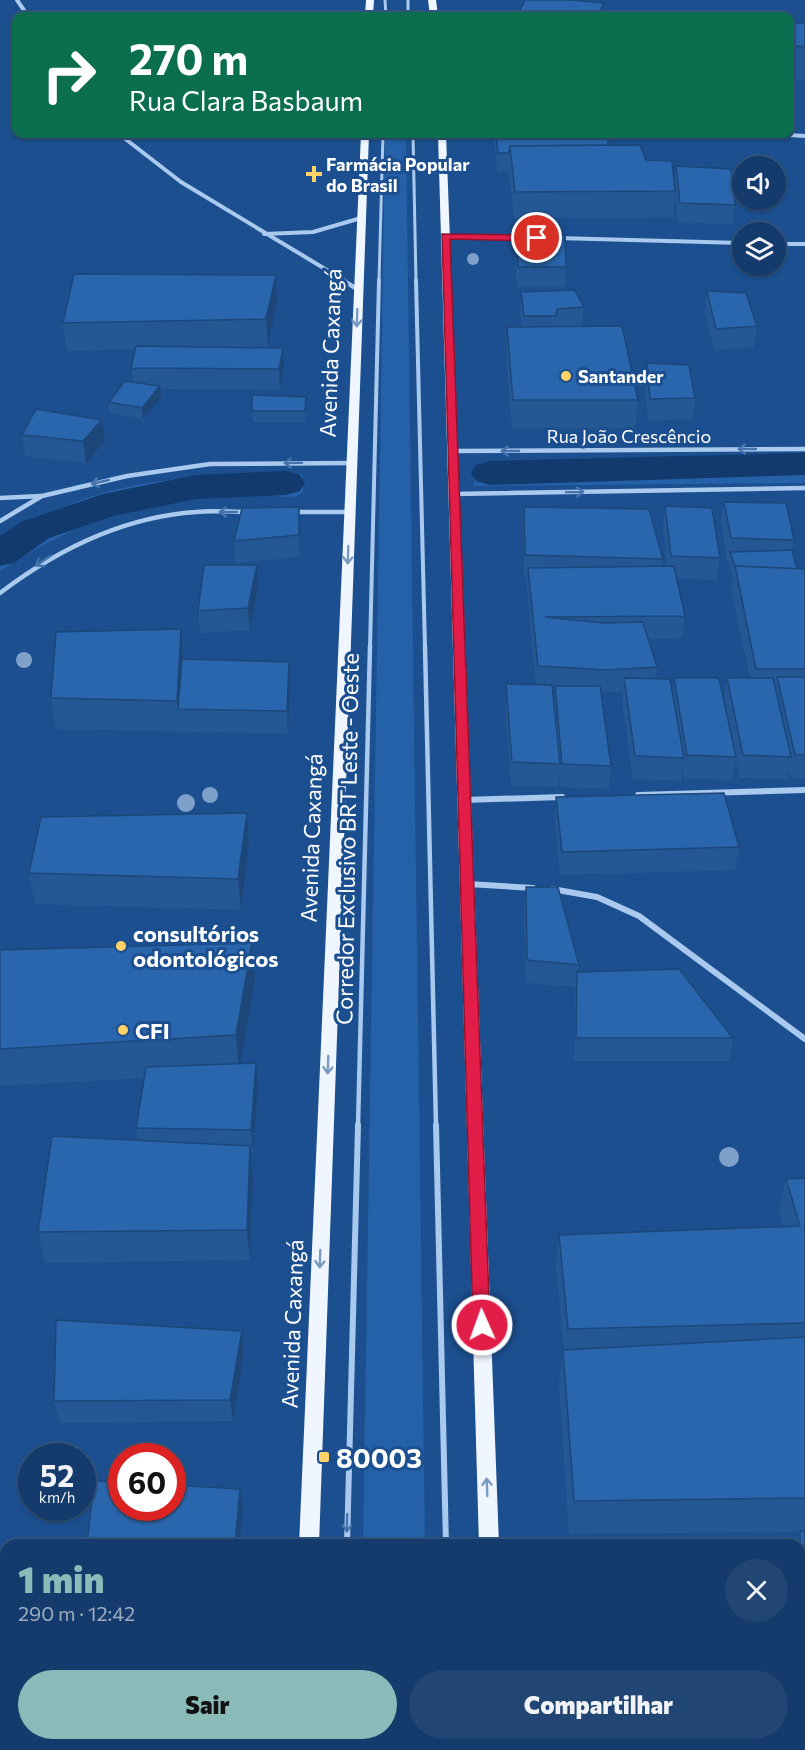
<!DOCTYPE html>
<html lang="pt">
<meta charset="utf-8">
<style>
:root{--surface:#143b6b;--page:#214673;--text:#f1f3f6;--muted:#9dadc1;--line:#33557e;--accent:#8bbbb9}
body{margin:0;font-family:Commissioner,sans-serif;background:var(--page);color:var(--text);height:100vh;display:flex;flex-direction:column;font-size:22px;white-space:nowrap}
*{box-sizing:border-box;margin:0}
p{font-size:20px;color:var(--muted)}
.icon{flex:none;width:33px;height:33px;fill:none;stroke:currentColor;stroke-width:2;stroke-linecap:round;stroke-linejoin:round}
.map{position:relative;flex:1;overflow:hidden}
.panel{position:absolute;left:0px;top:1539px;width:806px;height:212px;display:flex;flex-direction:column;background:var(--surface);border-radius:18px 18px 0 0;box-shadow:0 2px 4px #0004,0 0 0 2px var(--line)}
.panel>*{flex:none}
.banner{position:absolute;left:12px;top:12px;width:782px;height:126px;border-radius:12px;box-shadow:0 2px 4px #0004,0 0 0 2px var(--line);background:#0b6e4f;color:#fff;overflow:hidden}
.fabs{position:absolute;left:732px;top:156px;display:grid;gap:12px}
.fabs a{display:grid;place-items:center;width:54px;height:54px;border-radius:50%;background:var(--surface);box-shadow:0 2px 4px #0004,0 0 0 2px var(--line);font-size:30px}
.speed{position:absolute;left:18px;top:1443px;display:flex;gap:12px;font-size:30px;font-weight:700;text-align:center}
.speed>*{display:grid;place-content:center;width:78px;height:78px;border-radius:50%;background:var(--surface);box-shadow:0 2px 4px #0004,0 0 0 2px var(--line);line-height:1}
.speed small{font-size:15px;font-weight:400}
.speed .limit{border:9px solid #d22;background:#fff;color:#111}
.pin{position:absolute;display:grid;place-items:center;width:51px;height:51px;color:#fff;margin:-26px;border:3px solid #fff;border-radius:50%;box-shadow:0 2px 6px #0007}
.me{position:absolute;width:66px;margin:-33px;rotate:358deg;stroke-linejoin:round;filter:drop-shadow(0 0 4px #0008)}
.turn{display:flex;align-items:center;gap:21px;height:126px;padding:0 18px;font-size:27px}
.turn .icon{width:78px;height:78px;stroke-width:2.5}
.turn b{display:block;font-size:42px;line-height:51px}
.round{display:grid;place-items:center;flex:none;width:63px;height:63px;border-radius:32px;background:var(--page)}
.overview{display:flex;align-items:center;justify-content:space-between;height:102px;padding:0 18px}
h1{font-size:36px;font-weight:800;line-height:45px;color:var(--accent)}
.action{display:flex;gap:12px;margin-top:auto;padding:12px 18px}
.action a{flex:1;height:69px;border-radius:36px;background:var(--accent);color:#111;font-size:24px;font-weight:800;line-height:69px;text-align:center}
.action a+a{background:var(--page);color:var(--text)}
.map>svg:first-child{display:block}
</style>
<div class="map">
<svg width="805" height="1750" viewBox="0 0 805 1750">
<rect width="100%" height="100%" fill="#1b4f8f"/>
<!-- green -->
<g fill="#2461a8">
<path d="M385,134H406L425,1545H363Z"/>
<path d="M475,467L805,468V483L474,486Z"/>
<path d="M303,474V492L297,496C285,499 273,495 261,494C244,493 226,493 210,494C130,500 66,529 0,571V545C29,525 60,506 93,496C161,474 233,476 303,474Z"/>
<rect x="359" y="1745" width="69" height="5"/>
</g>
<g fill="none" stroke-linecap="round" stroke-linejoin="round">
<!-- canal -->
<g fill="#123a6d" fill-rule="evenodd">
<path d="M805,453V475L490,485L476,481L471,473L476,465L490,461Z"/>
<path d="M286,471L300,475L305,483L300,491L286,495L196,499L113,516L49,538L14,563L0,566V536L21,522L103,494L196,475Z"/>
</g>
<!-- service-far3 -->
<g stroke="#a9c9ee" stroke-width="3">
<path d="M385,0L386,16"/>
<path d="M408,0V16"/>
<path d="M413,134L416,281"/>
<path d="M379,281L383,134"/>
</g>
<!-- service-far2 -->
<g stroke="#a9c9ee" stroke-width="4">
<path d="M416,280L425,648"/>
<path d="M370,648L379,280"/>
</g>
<!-- service-far1 -->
<g stroke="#a9c9ee" stroke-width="4.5">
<path d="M425,646L436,1126"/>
<path d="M358,1126L370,646"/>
</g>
<!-- service -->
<g stroke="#a9c9ee" stroke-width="6">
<path d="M436,1125L446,1545"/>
<path d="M347,1545L358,1125"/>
<path d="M342,1744V1750"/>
<path d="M450,1744V1750"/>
</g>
<!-- minor-far2 -->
<g stroke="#a9c9ee" stroke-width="4">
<path d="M17,0L28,16"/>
<path d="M119,134L181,182L345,281"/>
<path d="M772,134L805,136"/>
<path d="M264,234L313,232L361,218"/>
<path d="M445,236L523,238"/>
<path d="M557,238L742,243"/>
<path d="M776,244H805"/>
</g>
<!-- minor-far1 -->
<g stroke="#a9c9ee" stroke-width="4.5">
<path d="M342,280L359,290"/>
<path d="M452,451L805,449"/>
<path d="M454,494L805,488"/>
<path d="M0,498L41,496"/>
<path d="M294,512H350"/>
<path d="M0,521L42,496L127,476L210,464L352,463"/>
<path d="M0,593C58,549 123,517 196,512C213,510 230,512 247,512"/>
</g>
<!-- minor -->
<g stroke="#a9c9ee" stroke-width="6">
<path d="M638,795L805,790"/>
<path d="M464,800L562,797"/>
<path d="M468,884L533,888"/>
<path d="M552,889L597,897L639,916L805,1039"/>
</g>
<!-- primary -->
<g fill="#f0f6ff" fill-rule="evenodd">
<path d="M366,0H374L373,16H365Z"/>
<path d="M428,0H436L438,16H430Z"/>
<path d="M361,134H369L319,1545H299Z"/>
<path d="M438,134H446L499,1545H479Z"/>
<rect x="290" y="1744" width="22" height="6"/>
<rect x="485" y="1744" width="22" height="6"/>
</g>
</g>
<!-- trees -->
<g fill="#7ea0ca">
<circle cx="473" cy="259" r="6"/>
<circle cx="24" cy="660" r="8"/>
<circle cx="210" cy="795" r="8"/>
<circle cx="186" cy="803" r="9"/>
<circle cx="729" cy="1157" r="10"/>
</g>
<!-- wall -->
<g fill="#245895" fill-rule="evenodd">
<path d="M805,23V81L789,79V45Z"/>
<path d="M492,134H608V145L646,160L674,183L676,166L735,205L732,224L678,223L675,195L673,217L514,218L509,172H497L495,147Z"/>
<path d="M516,235L566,267L565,287H517L515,255Z"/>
<path d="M276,275L277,302L268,347L242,348L284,369L280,390L160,389L161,398L143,419L110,413L109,402L133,382L131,368L135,349L67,351L63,323Z"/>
<path d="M707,291L757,326L754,347L714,350L705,311Z"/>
<path d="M521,292L584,307L582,327L638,400L635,428L512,429L506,355L507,327H522L520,312Z"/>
<path d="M647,363L695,398L693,419L648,420L645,384Z"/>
<path d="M306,397L305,422H253L252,411Z"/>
<path d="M22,435L105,441L86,463L25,456Z"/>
<path d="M724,502L794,540L792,550L797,569H805V778L791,777L789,769L787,779L739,778L736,760L732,780L684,778L682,768L681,781L633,779L622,701L623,691L601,692L611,766L609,789L560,787L559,773L558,787L511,785L505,707L506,684L536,685L527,590V577H524L523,528L524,507L663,559L662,567L667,566L663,528L665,506L720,558L717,580L676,578L685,616L682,638L648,639L657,667L655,679L672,691L674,678L724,700L727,678H750L731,589L733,579L729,564V560H727L721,523ZM552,690H555L554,704Z"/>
<path d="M300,529V557L235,563L234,541Z"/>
<path d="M258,587L250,630L200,633L198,611Z"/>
<path d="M181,629L184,659L290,684L288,734L56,729L51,698Z"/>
<path d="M556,797L739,847L735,870L560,875L555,820Z"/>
<path d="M247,813L249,844L241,910L35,904L29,873Z"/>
<path d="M526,887L579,965L578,972L733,1038L729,1061H574L575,987L526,983L524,910Z"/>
<path d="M252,943L255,979L240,1064L258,1086L253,1153H251L253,1177L250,1260L45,1263L38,1232L138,1140L136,1128L145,1078L0,1086V950Z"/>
<path d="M805,1178V1625H800V1545H795L800,1532L569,1534L559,1384L563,1350L564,1349L556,1265L559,1235L784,1227L779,1210L786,1179Z"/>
<path d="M242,1331L244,1353L233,1421L60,1423L54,1401Z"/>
</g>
<!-- shaded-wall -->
<g fill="#1d4779">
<path d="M604,3L603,16H598Z"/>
<path d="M276,275L277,302L268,347L266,319Z"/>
<path d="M283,348L284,369L280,390L279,369Z"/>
<path d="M160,386L161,398L143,419L142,408Z"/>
<path d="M102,420L105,441L86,463L83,441Z"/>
<path d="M299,507L300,529V557L299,535Z"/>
<path d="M257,565L258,587L250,630L248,608Z"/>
<path d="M181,629L184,660L178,709L177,701Z"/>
<path d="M289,662L290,684L288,734L287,711Z"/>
<path d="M247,813L249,844L241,910L238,879Z"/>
<path d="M252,943L255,979L239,1072L236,1035Z"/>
<path d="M256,1063L258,1086L253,1153L251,1130Z"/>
<path d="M250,1146L253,1177L250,1260L247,1230Z"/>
<path d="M242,1331L244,1353L233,1421L230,1400Z"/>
<path d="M240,1489L243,1510L239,1545H235Z"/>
</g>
<!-- building -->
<g fill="#2a66ad" stroke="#1d4779" stroke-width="1.5">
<path d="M525,0H571L604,3L598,16H517Z"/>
<path d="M670,11L733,16H668Z"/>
<path d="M796,23H805V47L789,45Z"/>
<path d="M496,134H608V145L510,146L509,153H498Z"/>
<path d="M640,145L646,160L672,161L675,191L515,192L510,146Z"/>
<path d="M676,166L731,169L735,205L680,203Z"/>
<path d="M516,235H565L566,267H518Z"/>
<path d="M74,274L276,275L266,319L63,323Z"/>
<path d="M575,290L584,307L557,309L556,316H524L521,292Z"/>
<path d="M707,291L746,293L757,326L716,329Z"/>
<path d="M622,326L638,400H513L507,327Z"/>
<path d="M136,346L283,348L279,369L131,368Z"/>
<path d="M647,363L689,365L695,398L650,399Z"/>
<path d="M125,381L160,386L142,408L109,402Z"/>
<path d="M252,395L306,397L305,411H252Z"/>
<path d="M36,409L102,420L83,441L22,435Z"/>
<path d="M724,502L786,503L794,540L731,538Z"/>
<path d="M665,506L712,508L720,558L671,556Z"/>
<path d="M299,507V535L234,541L242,508Z"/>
<path d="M524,507L649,509L663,559L525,555Z"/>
<path d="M792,550L797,569L735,566L736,570L730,552Z"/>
<path d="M204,565H257L248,608L198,611Z"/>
<path d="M674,566L685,616L545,617L604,623L643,622L657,667L607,670L538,666L528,568Z"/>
<path d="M735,566L805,569V669H756Z"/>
<path d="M181,629L177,701L51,698L56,632Z"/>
<path d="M182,659L289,662L287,711L178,709Z"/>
<path d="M777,677H805V755H795Z"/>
<path d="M624,678L670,679L684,758L635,756Z"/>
<path d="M674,678H719L736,757L687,755Z"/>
<path d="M727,678H773L791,757L743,755Z"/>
<path d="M506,684L552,685L560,764L512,762Z"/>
<path d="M555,686H600L611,766L562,764Z"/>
<path d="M724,793L739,847L562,852L556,797Z"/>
<path d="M247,813L238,879L29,873L41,817Z"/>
<path d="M526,887H558L579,965L527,960Z"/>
<path d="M252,943L236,1035L0,1049V950Z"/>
<path d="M679,969L733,1038H576L577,972Z"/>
<path d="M256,1063L251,1130L136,1128L146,1067Z"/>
<path d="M52,1136L250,1146L247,1230L38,1232Z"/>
<path d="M805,1178V1323L568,1329L559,1235L800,1226L786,1179Z"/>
<path d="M56,1320L242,1331L230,1400L54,1401Z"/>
<path d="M805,1337V1498L574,1501L563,1350Z"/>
<path d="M94,1481L122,1482V1508H172V1485L240,1489L235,1545H87Z"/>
<path d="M800,1531L805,1532V1605H800Z"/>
</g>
<!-- one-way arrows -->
<defs><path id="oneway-shaft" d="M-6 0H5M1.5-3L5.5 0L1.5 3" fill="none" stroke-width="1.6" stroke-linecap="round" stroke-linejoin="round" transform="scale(1.5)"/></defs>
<g stroke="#7b9ac1">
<use href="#oneway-shaft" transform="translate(357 318) rotate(92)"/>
<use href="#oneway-shaft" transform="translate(348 555) rotate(92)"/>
<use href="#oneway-shaft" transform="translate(328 1065) rotate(92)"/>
<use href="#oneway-shaft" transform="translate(320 1259) rotate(92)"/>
<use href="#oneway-shaft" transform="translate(487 1487) rotate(-92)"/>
</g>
<g stroke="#4674ac">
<use href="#oneway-shaft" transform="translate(747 449) rotate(180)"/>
<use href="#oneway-shaft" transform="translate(510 451) rotate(180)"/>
<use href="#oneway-shaft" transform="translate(293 463) rotate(179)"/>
<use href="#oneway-shaft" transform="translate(100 482) rotate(167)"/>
<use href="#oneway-shaft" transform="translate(575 492) rotate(-1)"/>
<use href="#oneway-shaft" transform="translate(228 512) rotate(-180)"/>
<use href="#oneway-shaft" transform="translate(43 561) rotate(146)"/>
<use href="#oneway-shaft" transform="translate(347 1523) rotate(91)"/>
</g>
<!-- route -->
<path fill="#e11d48" stroke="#92132f" stroke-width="1.5" d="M442,234L537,235L541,238L537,241L450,239L490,1325L488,1330L482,1333L476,1330L473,1325Z"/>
<!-- markers -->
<g fill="#ffd166" stroke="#1b4f8f" stroke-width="2">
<path d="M311 165h6v6h6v6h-6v6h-6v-6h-6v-6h6z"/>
<circle cx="566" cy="376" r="6"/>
<circle cx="121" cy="946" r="6"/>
<circle cx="123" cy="1030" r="6"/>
<rect x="318" y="1451" width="12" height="12" rx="3"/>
</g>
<g text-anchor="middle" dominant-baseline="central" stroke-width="6" stroke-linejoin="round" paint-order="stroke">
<!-- far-poi labels -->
<g font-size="18" font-weight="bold" fill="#fff" stroke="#1b4f8f" text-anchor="start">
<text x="326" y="164">Farmácia Popular<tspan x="326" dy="21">do Brasil</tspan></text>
<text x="578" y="376">Santander</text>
</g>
<!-- far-street labels -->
<g font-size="18" fill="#fff" stroke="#1b4f8f">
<text x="629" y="436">Rua João Crescêncio</text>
</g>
<!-- street labels -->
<g font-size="22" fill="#fff" stroke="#1b4f8f">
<text transform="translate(330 353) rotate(-88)">Avenida Caxangá</text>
<text transform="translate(311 838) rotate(-88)">Avenida Caxangá</text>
<text transform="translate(347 839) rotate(-89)">Corredor Exclusivo BRT Leste - Oeste</text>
<text transform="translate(292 1324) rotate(-88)">Avenida Caxangá</text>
</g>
<!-- poi labels -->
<g font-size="22" font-weight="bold" fill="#fff" stroke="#1b4f8f" text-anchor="start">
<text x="133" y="933">consultórios<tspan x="133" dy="25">odontológicos</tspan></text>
<text x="135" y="1030">CFI</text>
</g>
<!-- near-poi labels -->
<g font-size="27" font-weight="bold" fill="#fff" stroke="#1b4f8f" text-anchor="start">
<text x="336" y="1457">80003</text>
</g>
</g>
</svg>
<div class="fabs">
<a><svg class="icon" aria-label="sound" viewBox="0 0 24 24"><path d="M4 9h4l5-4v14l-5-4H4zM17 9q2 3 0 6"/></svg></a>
<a><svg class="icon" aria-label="layers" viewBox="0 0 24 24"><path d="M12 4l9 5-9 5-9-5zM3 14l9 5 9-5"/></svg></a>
</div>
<div class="speed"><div>52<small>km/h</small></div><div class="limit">60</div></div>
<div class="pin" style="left:537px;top:238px;background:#d93025"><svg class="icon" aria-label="arrive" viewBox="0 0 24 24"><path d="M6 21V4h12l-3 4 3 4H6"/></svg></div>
<svg class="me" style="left:482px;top:1325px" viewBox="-20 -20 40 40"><circle r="17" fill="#e11d48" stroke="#fff" stroke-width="3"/><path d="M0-11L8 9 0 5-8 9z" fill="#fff"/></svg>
<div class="banner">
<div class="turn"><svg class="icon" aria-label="right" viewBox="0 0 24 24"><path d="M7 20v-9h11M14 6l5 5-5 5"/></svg><div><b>270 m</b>Rua Clara Basbaum</div></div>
</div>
<section class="panel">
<div class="overview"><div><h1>1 min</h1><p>290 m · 12:42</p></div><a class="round"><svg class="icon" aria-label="close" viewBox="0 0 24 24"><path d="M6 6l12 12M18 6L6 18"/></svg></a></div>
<div class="action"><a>Sair</a><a>Compartilhar</a></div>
</section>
</div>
